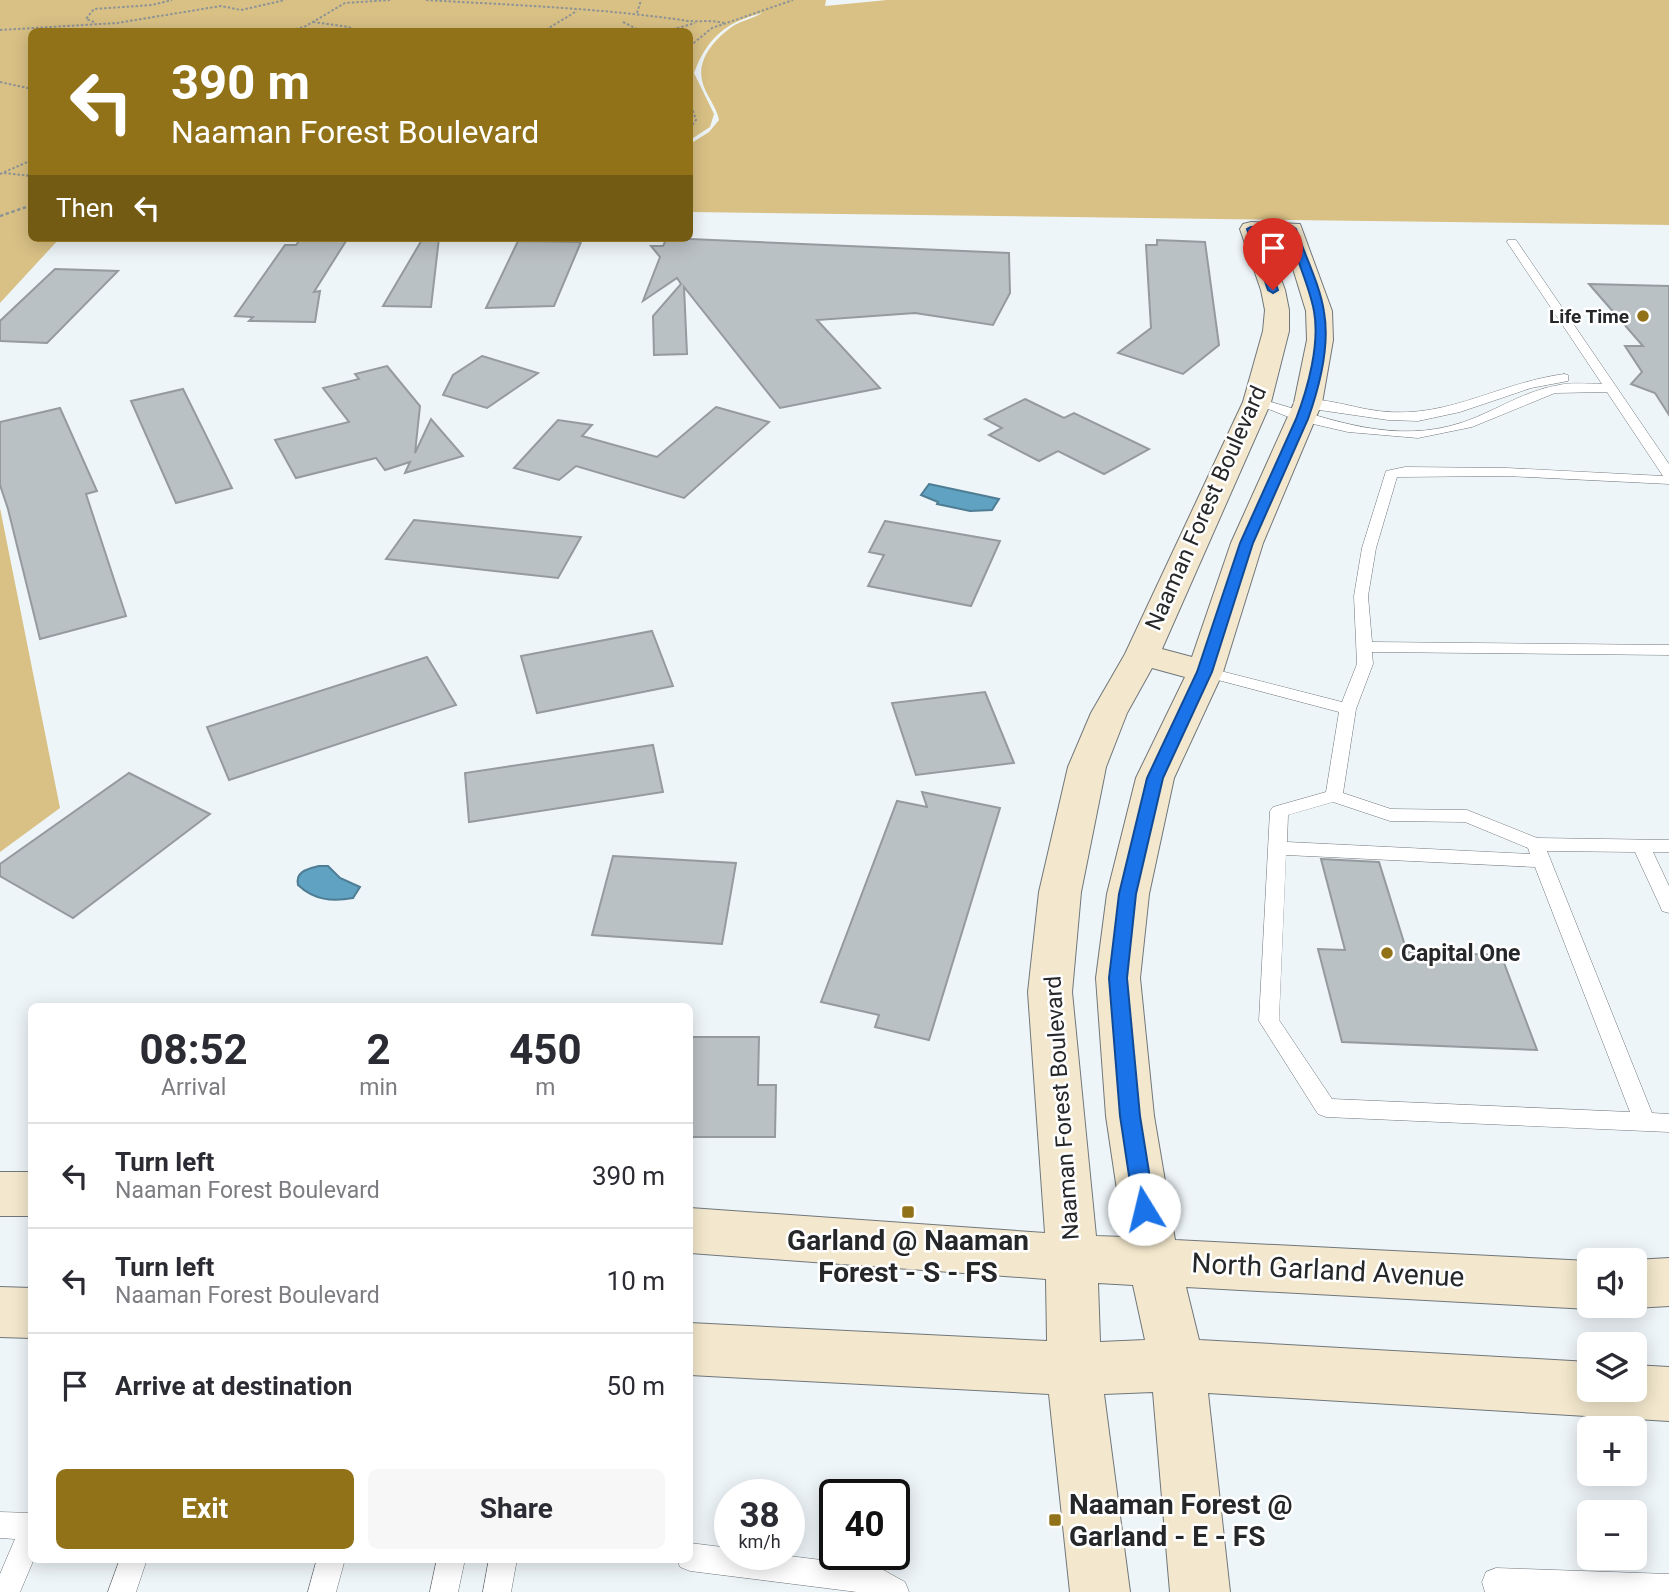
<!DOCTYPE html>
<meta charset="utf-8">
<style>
:root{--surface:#fff;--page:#f7f7f7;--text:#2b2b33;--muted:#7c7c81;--line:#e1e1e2;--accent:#917218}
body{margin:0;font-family:Roboto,sans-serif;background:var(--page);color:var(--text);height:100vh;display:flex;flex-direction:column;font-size:26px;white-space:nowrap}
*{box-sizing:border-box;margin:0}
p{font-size:23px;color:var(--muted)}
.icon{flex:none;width:38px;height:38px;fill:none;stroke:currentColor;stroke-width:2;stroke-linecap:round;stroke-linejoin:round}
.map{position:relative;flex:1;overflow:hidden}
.details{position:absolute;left:28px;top:1003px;width:665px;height:560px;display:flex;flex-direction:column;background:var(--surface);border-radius:10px;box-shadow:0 4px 18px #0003}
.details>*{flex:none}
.top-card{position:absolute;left:28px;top:28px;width:665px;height:214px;border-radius:10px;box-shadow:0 4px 18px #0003;background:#917218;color:#fff;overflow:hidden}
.fabs{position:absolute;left:1577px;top:1248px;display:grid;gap:14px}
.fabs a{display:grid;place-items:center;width:70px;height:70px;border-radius:10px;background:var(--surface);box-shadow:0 4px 18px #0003;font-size:35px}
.speed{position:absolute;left:714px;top:1479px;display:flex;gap:14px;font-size:35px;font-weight:700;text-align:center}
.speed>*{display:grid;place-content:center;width:91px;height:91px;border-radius:50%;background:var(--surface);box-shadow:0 4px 18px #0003;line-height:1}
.speed small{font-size:18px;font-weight:400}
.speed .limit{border:4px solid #111;border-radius:10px;background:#fff;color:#111}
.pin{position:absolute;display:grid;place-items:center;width:60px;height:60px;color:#fff;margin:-72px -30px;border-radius:50% 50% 50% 0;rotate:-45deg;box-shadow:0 0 7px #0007}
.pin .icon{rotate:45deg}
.me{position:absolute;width:77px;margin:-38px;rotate:351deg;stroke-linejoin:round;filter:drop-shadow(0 0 5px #0008)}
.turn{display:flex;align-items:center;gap:24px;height:147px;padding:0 28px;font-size:32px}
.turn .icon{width:91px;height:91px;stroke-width:2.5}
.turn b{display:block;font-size:49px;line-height:60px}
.then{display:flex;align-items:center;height:66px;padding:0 28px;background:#0003;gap:14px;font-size:26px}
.eta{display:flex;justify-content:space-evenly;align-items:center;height:119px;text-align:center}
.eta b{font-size:42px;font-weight:700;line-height:49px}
.primary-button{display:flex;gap:14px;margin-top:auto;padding:14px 28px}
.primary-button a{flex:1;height:80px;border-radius:10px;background:var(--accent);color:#fff;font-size:28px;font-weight:700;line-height:80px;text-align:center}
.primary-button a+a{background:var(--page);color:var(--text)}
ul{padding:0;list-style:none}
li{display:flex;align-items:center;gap:21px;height:105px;padding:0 28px;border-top:2px solid var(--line)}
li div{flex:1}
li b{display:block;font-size:26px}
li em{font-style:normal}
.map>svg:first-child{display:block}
</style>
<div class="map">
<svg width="1669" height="1592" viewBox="0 0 1669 1592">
<rect width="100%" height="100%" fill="#eef5f9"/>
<!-- green -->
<g fill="#d9c185">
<path d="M0,0H826L825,6L887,0H1669V225L690,212V172L692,169L690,144L709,132L719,120C716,105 705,95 702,80C697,58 716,38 733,26C741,21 754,18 762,13C726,22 707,38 694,73L714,114L710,127L690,140V32H32V238H60L0,303Z"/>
<path d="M0,508L60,808L0,852Z"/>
</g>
<!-- water -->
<g fill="#60a2c2" stroke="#4e7d94" stroke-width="2">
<path d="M929,484L999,499L992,510L970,511L937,504L938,502L921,495Z"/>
<path d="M319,866H328L340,878L360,887L353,898C332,902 314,900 298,885C295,871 308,869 319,866Z"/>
</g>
<!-- building -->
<g fill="#bac1c5" stroke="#949a9e" stroke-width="2">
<path d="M423,238H439L431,307L383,306Z"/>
<path d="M667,238L1009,253L1010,293L993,325L915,313L817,320L880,388L780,408L684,287L687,354L654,355L653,316L681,284L677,278L643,301L660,257L651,246H663Z"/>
<path d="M1157,240L1205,242L1219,345L1183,374L1118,353L1151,328L1146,245H1157Z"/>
<path d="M299,241H346L314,292L320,291L315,322L249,321L253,317L235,316L285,245H296Z"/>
<path d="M518,241L581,242L554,306L486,308Z"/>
<path d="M55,269L118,271L47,343L0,341V321Z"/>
<path d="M1589,284L1669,286V415L1655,393L1631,384L1642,372L1625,346H1643Z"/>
<path d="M482,356L538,373L487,408L443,395L453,375Z"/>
<path d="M387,366L420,406L415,453L431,419L463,456L405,473L410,462L385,470L376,458L296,478L275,440L349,422L323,388L359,379L355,374Z"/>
<path d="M183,389L232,488L176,503L131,401Z"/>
<path d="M1025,399L1064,418L1074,413L1149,449L1104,474L1058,451L1039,461L989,435L1002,428L985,419Z"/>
<path d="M716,407L769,422L684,498L576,466L559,480L514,468L558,420L592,425L582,436L657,457Z"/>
<path d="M60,408L97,491L86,494L126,616L40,639L8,509L0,485V422Z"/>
<path d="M414,520L581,537L558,578L386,559Z"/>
<path d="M885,521L1000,541L971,606L868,586L884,555L869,552Z"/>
<path d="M652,631L673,686L537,713L521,656Z"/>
<path d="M427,657L456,705L229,780L207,727Z"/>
<path d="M985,692L1014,763L916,775L892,703Z"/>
<path d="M653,745L663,792L469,822L465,773Z"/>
<path d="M129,773L210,814L73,918L0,876V864Z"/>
<path d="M922,792L1000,808L929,1040L875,1027L879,1015L821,1002L897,801L927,807Z"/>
<path d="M613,856L736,863L722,944L592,935Z"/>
<path d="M1321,859L1379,862L1407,952L1501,955L1537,1050L1342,1042L1318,949L1345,950Z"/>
<path d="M690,1037H759L758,1085H776L775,1137H690Z"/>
</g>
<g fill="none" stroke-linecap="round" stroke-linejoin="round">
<!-- lane casing -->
<g stroke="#70767a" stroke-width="1">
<g id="lane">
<path d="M1508,240H1516L1669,464V484L1507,476L1397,477L1376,548L1368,596L1372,642L1669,645V655L1372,652L1373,664L1356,709L1343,793L1391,809L1467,810L1537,838L1669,840V852H1653L1669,886V913L1662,911L1660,906L1635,852L1547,851L1652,1113L1669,1114V1132L1326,1117L1318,1114L1259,1021L1270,811L1273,807L1326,792L1339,712L1199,675L1197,672L1199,669L1205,667L1342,702L1357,664L1354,596L1362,548L1386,471L1405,467L1507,468L1663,476L1607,392L1555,393L1472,427L1418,438L1348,432L1296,420L1251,402L1257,398C1320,415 1383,443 1450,426C1488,417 1520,391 1559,385C1573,382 1588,384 1602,384L1507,242ZM1333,802L1390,821L1465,822L1528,848L1530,854L1287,842L1288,815ZM1286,855L1535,867L1630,1112L1332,1099L1279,1020Z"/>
<path d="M1564,374L1568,375V381L1531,388L1460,412L1418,421L1388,420L1299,407L1293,403C1305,393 1349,406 1366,409C1442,424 1492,384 1564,374Z"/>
<path d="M0,1512L32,1513L34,1559L20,1592H0V1574L15,1539L0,1538Z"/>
<path d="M690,1543L730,1548V1554H773L878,1567L905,1582L909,1592H857L690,1571L680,1567L677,1559H690Z"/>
<path d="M120,1559H147L136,1592H108Z"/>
<path d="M317,1559H345L336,1592H308Z"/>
<path d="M437,1559H465L458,1592H430Z"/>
<path d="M489,1559H517L511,1592H483Z"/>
<path d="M1496,1568L1669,1574V1592H1485L1482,1582L1486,1572Z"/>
</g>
</g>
<!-- secondary casing -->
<g stroke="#70767a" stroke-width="2">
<g id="secondary">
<path d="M1251,222L1300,224L1332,311L1333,340L1322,403L1263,543L1223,672L1174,778L1149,894L1140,978L1154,1116L1175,1240L1589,1261V1306H1598L1589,1309L1186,1287L1199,1340L1589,1362V1390H1634V1365L1669,1367V1421L1208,1393L1230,1592H1170L1153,1392L1104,1394L1130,1592H1070L1049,1394L690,1375V1323L1047,1341L1046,1279L690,1253V1208L1045,1233L1028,992L1039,892L1068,767L1091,713L1125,654L1243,402L1263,331L1265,310L1261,290L1240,229L1243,224ZM1265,236H1283L1306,311L1307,340L1294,403L1231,543L1192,657L1162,649L1271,402L1289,331V310L1285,290ZM1152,668L1185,677L1136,778L1107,894L1096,978L1106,1116L1124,1237L1096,1236L1072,992L1081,892L1106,767L1127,713ZM1098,1283L1133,1285L1145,1340L1100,1342Z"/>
<rect x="0" y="1172" width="32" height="44"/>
<path d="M1669,1258V1306L1634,1308L1627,1306H1634V1260Z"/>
<path d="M0,1287L32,1288V1338L0,1337Z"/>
</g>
</g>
<!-- path-far1 -->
<g stroke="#8e9396" stroke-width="2" stroke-dasharray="2.5 2" stroke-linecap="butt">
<path d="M426,0C512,5 597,8 682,20C696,23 710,19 724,23"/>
<path d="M637,13L641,0"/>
<path d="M94,22L86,19L94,9L152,5L172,0"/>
<path d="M313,22L349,27L357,32"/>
<path d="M623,22L643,32"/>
<path d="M0,30L117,23L221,6L241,10L285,0"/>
<path d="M287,32L306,26L345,3L390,0"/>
<path d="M542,32L577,11"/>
<path d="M664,32L695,23"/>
<path d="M690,46L712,28L793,0"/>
<path d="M0,82L32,89"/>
<path d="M690,102L696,120L690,128"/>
<path d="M31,125L29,140L32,146"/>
<path d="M4,173L32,176"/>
<path d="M0,174L32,160"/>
</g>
<!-- path -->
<g stroke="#8e9396" stroke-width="2.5" stroke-dasharray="3.5 2.5" stroke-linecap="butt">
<path d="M27,175L32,176"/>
<path d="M0,216L32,205"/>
</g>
<!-- lane -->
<use href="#lane" fill="#fff" fill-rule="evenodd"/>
<!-- secondary -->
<use href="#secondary" fill="#f3e8cd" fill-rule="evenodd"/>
</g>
<!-- route -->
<path fill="#1a73e8" stroke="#114b97" stroke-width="2" d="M1251,227L1292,226L1296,229C1305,256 1320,285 1324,312C1330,346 1319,388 1308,419L1253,543L1212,672L1163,778L1136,894L1127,978L1140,1116L1155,1209L1152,1215L1144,1218L1137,1215L1134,1209L1120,1116L1109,978L1119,894L1147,778L1197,672L1240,543L1296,419C1308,388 1320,344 1314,311C1309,285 1296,258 1288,232H1257L1278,290L1273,293L1268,290L1247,229Z"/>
<!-- markers -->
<g fill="#917218" stroke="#fff" stroke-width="2.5">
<circle cx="1643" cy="316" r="7"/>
<circle cx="1387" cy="953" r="7"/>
<rect x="901" y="1205" width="14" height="14" rx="3.5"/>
<rect x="1048" y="1513" width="14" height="14" rx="3.5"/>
</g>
<g text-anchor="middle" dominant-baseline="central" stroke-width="5" stroke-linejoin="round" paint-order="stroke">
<!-- far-poi labels -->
<g font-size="19" font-weight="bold" fill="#252729" stroke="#fff" text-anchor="end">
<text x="1629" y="316">Life Time</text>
</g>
<!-- street labels -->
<g font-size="23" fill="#252729" stroke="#fff">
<text transform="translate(1206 508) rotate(-66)">Naaman Forest Boulevard</text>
<text transform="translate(1062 1108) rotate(-94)">Naaman Forest Boulevard</text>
</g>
<!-- poi labels -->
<g font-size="23" font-weight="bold" fill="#252729" stroke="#fff" text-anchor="start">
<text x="1401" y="953">Capital One</text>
</g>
<!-- near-poi labels -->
<g font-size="28" font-weight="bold" fill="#252729" stroke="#fff">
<text x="908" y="1240">Garland @ Naaman<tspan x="908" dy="32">Forest - S - FS</tspan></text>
<text x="1069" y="1504" text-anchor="start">Naaman Forest @<tspan x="1069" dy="32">Garland - E - FS</tspan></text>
</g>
<!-- near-street labels -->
<g font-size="28" fill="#252729" stroke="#fff">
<text transform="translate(1328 1270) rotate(3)">North Garland Avenue</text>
</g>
</g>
</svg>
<div class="fabs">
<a><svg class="icon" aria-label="sound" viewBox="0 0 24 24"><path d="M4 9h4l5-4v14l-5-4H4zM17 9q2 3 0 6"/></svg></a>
<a><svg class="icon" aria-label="layers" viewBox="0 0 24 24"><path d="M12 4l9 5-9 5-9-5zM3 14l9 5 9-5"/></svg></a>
<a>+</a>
<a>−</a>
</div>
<div class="speed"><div>38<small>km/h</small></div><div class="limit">40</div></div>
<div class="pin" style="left:1273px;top:290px;background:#d93025"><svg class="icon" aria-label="arrive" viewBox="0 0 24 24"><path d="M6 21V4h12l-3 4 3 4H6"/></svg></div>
<svg class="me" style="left:1144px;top:1209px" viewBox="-20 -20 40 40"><circle r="19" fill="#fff"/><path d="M0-13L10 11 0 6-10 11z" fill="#1a73e8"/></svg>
<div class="top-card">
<div class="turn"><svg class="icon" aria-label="left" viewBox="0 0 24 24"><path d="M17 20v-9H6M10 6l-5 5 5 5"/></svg><div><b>390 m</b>Naaman Forest Boulevard</div></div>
<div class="then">Then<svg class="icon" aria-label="left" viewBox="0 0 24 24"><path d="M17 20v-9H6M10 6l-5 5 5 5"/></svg></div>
</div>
<section class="details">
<div class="eta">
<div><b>08:52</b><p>Arrival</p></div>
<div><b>2</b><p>min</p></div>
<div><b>450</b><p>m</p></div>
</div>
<ul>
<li><svg class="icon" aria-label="left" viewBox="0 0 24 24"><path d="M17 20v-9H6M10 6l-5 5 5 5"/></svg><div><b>Turn left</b><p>Naaman Forest Boulevard</p></div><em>390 m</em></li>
<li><svg class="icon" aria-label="left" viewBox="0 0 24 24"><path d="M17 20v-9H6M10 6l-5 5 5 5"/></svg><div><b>Turn left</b><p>Naaman Forest Boulevard</p></div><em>10 m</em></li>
<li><svg class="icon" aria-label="arrive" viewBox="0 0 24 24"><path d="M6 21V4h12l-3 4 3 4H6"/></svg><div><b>Arrive at destination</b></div><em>50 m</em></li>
</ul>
<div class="primary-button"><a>Exit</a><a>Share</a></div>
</section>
</div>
